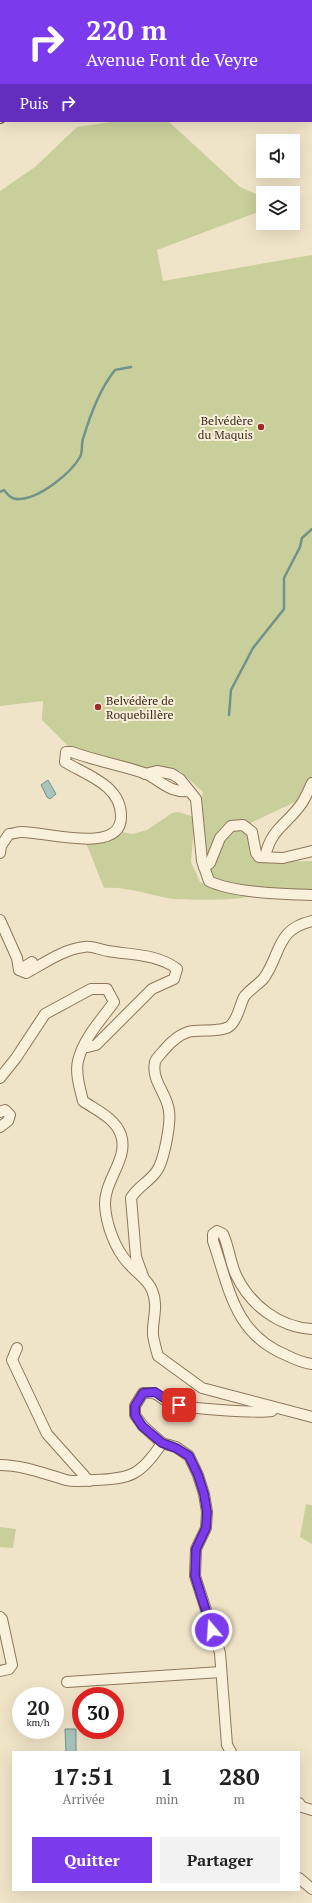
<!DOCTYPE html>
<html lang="fr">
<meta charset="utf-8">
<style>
:root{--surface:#fff;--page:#f2f2f2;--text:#222;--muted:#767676;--accent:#7c3aed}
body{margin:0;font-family:"PT Serif",serif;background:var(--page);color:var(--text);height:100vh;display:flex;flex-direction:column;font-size:15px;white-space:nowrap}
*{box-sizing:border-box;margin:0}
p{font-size:13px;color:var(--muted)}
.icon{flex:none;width:22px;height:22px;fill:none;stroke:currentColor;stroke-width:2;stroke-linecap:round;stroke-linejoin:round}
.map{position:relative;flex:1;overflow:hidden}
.sheet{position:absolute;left:12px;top:1751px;width:288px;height:140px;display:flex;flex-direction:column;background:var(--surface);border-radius:0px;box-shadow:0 4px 16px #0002}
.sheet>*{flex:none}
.banner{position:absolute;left:0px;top:0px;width:312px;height:122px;box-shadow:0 4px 16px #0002;background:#7c3aed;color:#fff;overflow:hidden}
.fabs{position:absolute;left:256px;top:134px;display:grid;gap:8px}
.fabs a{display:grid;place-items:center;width:44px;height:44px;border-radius:0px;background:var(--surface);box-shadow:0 4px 16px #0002;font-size:20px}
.speed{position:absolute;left:12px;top:1687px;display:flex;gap:8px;font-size:20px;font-weight:700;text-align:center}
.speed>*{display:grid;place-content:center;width:52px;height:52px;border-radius:50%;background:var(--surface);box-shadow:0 4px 16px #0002;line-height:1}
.speed small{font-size:10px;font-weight:400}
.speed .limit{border:6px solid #d22;background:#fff;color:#111}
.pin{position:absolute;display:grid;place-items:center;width:34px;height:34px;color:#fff;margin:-17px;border-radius:8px;box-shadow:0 2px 6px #0006}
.me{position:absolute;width:44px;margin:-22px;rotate:342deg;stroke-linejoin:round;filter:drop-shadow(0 0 3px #0008)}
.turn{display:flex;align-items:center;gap:14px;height:84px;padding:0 20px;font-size:18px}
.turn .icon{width:52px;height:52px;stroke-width:2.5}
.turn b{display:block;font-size:28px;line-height:34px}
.then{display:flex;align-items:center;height:38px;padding:0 20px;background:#0003;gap:8px;font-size:15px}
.eta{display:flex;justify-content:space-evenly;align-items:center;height:68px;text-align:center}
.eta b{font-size:24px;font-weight:800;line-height:28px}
.primary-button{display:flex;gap:8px;margin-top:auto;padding:8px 20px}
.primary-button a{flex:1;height:46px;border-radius:0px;background:var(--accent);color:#fff;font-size:16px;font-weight:800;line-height:46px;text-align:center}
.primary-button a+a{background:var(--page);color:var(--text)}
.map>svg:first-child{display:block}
</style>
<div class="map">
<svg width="312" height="1903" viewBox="0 0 312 1903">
<rect width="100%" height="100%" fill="#f0e4c8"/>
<!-- green -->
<g fill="#c9cf9b">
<path d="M118,121H168L240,187L263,197V210L157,250L163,281L312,255V794L242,827L235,821C216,830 215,838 208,856L205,857L201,799L203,792L180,771L138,768L68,746L42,720L43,701L0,706V191L35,167L77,127Z"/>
<path d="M178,812L195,817L191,862L200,882L216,890L253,895C244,901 187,900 174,899C150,896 128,886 104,888L86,843L118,831L132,834L147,830L172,813Z"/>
<path d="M240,829L247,832L250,853L253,859L261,862L312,861V891L275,890L216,882C203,869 220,847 227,832Z"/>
<path d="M306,1504L312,1505V1544L300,1537Z"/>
<path d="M0,1527L16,1529L13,1548L0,1547Z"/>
</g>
<!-- water -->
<g fill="#a9c4bc" stroke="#6f938a">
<path d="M48,780L56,794L50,799L47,797L41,785Z"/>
<path d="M65,1729H76V1752H66Z"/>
</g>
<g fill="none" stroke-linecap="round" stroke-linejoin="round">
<!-- stream -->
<g stroke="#6f938a" stroke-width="2.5">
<path d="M0,492L4,490C8,495 12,500 19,499C39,499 71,473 80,457C83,452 81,444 83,439C90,415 99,390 115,370L131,367"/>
<path d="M229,715L231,690L253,648L284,609V578L300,547L302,538L312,529"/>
</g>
<!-- minor casing -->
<g stroke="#8d765c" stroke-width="12">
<g id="minor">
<path d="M256,0V1"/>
<path d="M40,1V0"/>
<path d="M145,774L157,771L172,774L180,779L196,799L202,861L209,881C233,893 284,894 312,895"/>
<path d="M0,853L1,846L9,834C13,834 17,832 21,832C43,831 122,856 121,816C121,785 86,775 65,762L66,752H72C96,761 121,765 144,773C161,780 168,793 189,791"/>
<path d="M265,857C271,828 287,825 302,803C306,797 309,789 312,783"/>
<path d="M204,867L210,863L220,838L231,826L243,825L252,832L256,853L259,857L283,858L312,851"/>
<path d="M0,920L17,958L19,970L26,973C43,964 64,949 84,947C91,945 100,950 108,951C131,955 158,954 177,969L174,979L152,989L96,1045L83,1048"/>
<path d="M19,970L32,962"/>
<path d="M0,1078L16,1058L45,1014L91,989H107L114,1002C101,1020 83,1039 78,1061C75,1073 80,1089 83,1101C96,1110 115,1118 121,1135C129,1159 104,1180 105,1205C106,1224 115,1249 128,1263C136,1273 147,1278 152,1290C159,1307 152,1318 153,1335C154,1342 156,1349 158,1356L202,1388L312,1417"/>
<path d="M0,1112L5,1110L10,1115L8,1121L0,1127"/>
<path d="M143,1276L136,1257L131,1198C137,1187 149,1182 156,1172C164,1162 171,1123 169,1111C167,1093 151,1081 155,1062C156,1058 161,1054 164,1050C170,1043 178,1035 188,1032C199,1029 224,1033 231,1025C238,1018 240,1005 244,997C249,990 258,985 264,978C281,954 276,929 312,921"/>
<path d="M312,1329C279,1327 250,1305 236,1275C230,1262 229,1247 223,1234L217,1231L213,1234V1241C229,1287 234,1334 286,1355C294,1359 303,1363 312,1364"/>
<path d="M17,1348L12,1360L47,1434L89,1481"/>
<path d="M0,1465C22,1465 45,1474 66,1480C74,1482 85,1481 94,1480C131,1479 141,1475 162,1443"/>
<path d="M0,1617L2,1619L12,1665L9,1669L0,1671"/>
<path d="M67,1682L221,1672"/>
<path d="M231,1752L227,1745L220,1653L195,1576L196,1549L206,1528L207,1512L204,1494L198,1475L189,1456L176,1447L162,1443L143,1426L135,1415V1406L143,1393C162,1392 156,1397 170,1403C183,1409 258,1413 272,1411"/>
<path d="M299,1803L302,1807L312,1810"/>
<path d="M299,1878L312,1889"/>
</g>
</g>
<!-- major casing -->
<g stroke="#5b4430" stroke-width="14">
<g id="major">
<path d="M311,10L312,7"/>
<path d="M0,117L1,116"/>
</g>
</g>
<!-- minor -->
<use href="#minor" stroke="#faf1dc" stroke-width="10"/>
<!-- major -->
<use href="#major" stroke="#f3d9a0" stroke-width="12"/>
</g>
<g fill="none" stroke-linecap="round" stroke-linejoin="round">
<!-- route casing -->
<g stroke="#51269a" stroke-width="10">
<path id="route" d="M179,1405L171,1403L155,1392L143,1393L135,1406V1415L142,1426L162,1443L176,1448L189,1456L198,1475L204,1494L207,1512L206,1528L196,1549L195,1576L212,1630"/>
</g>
<!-- route -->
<use href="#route" stroke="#7c3aed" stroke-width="7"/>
</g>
<!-- markers -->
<g fill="#9e2a2b" stroke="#f7eed8" stroke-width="1.5">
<circle cx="261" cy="427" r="4"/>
<circle cx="98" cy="707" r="4"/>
</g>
<g text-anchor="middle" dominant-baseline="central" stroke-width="4" stroke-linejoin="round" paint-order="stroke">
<!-- poi labels -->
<g font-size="12" fill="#3d2e20" stroke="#f7eed8" text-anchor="end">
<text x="253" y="420">Belvédère<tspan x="253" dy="14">du Maquis</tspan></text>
<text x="106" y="700" text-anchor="start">Belvédère de<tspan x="106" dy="14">Roquebillère</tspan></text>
</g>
</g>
</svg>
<div class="fabs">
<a><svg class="icon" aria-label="sound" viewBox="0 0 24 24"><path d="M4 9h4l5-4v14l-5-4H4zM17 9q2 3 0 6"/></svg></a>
<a><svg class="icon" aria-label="layers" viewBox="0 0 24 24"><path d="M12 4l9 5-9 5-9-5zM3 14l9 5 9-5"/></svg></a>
</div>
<div class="speed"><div>20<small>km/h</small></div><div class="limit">30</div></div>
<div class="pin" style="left:179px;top:1405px;background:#d93025"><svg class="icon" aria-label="arrive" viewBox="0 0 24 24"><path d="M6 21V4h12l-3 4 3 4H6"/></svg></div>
<svg class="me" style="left:212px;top:1630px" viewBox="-20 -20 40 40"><circle r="17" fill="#7c3aed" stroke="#fff" stroke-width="3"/><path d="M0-11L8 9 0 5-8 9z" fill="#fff"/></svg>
<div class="banner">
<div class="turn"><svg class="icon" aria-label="right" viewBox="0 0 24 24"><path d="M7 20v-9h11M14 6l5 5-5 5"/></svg><div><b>220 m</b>Avenue Font de Veyre</div></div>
<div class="then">Puis<svg class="icon" aria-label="right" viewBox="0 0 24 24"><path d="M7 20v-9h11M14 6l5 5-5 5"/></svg></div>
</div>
<section class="sheet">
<div class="eta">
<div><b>17:51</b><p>Arrivée</p></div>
<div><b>1</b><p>min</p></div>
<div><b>280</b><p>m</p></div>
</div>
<div class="primary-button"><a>Quitter</a><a>Partager</a></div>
</section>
</div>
